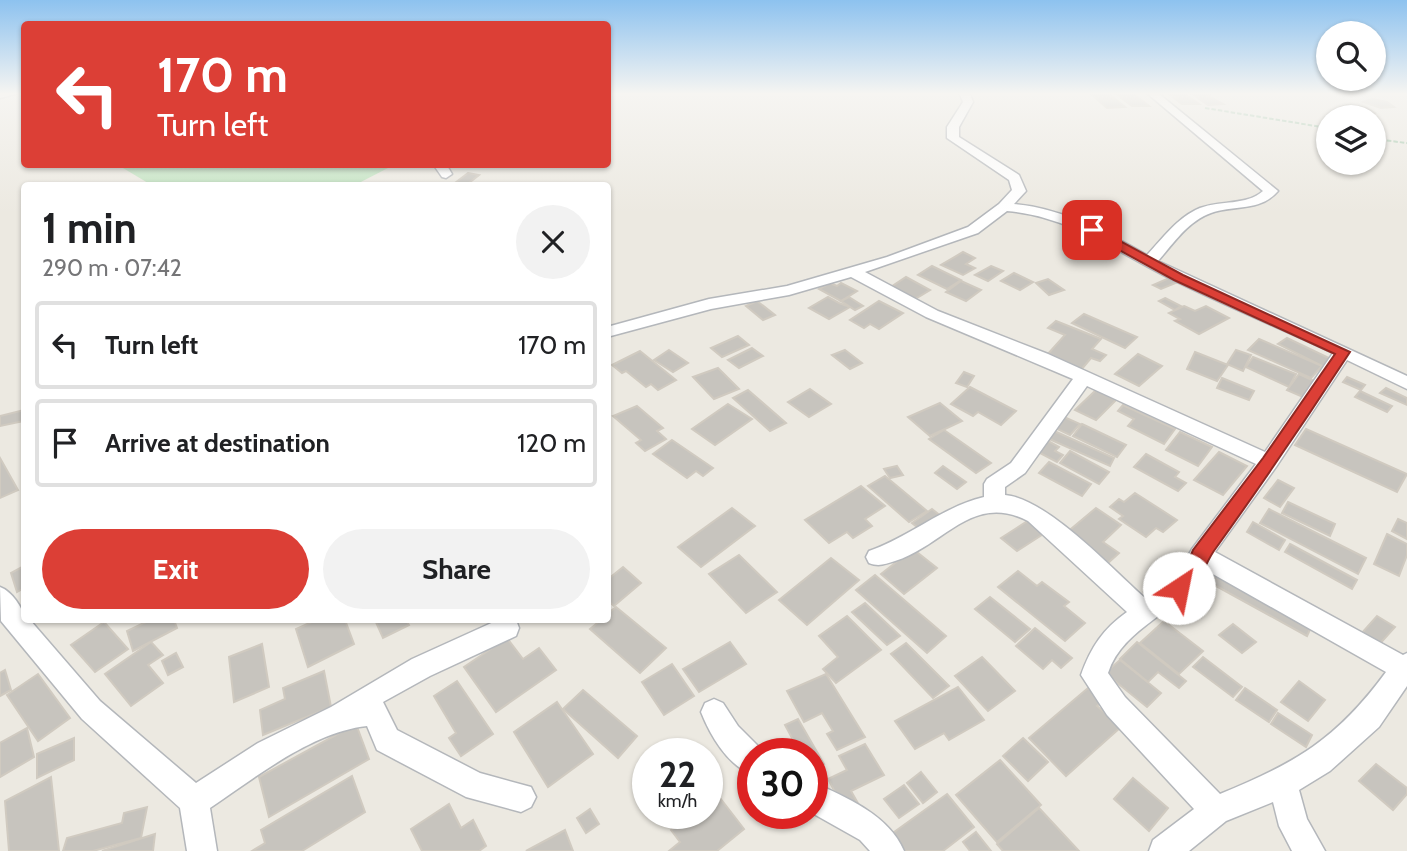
<!DOCTYPE html>
<meta charset="utf-8">
<style>
:root{--surface:#fff;--page:#f2f2f2;--text:#202124;--muted:#757577;--line:#e0e0e0;--accent:#dc3f36}
body{margin:0;font-family:Cabin,sans-serif;background:var(--page);color:var(--text);height:100vh;display:flex;flex-direction:column;font-size:26px;white-space:nowrap}
*{box-sizing:border-box;margin:0}
p{font-size:23px;color:var(--muted)}
.icon{flex:none;width:38px;height:38px;fill:none;stroke:currentColor;stroke-width:2;stroke-linecap:round;stroke-linejoin:round}
.map{position:relative;flex:1;overflow:hidden}
.panel{position:absolute;left:21px;top:182px;width:590px;height:441px;display:flex;flex-direction:column;background:var(--surface);border-radius:7px;box-shadow:0 2px 5px #0004}
.panel>*{flex:none}
.top-card{position:absolute;left:21px;top:21px;width:590px;height:147px;border-radius:7px;box-shadow:0 2px 5px #0004;background:#dc3f36;color:#fff;overflow:hidden}
.buttons{position:absolute;left:1316px;top:21px;display:grid;gap:14px}
.buttons a{display:grid;place-items:center;width:70px;height:70px;border-radius:50%;background:var(--surface);box-shadow:0 2px 5px #0004;font-size:35px}
.speed{position:absolute;left:632px;top:738px;display:flex;gap:14px;font-size:35px;font-weight:700;text-align:center}
.speed>*{display:grid;place-content:center;width:91px;height:91px;border-radius:50%;background:var(--surface);box-shadow:0 2px 5px #0004;line-height:1}
.speed small{font-size:18px;font-weight:400}
.speed .limit{border:10px solid #d22;background:#fff;color:#111}
.pin{position:absolute;display:grid;place-items:center;width:60px;height:60px;color:#fff;margin:-30px;border-radius:14px;box-shadow:0 4px 10px #0006}
.me{position:absolute;width:77px;margin:-38px;rotate:34deg;stroke-linejoin:round;filter:drop-shadow(0 0 5px #0008)}
.turn{display:flex;align-items:center;gap:24px;height:147px;padding:0 21px;font-size:32px}
.turn .icon{width:91px;height:91px;stroke-width:2.5}
.turn b{display:block;font-size:49px;line-height:60px}
.round{display:grid;place-items:center;flex:none;width:74px;height:74px;border-radius:37px;background:var(--page)}
.overview{display:flex;align-items:center;justify-content:space-between;height:119px;padding:0 21px}
h1{font-size:42px;font-weight:700;line-height:52px}
.button{display:flex;gap:14px;margin-top:auto;padding:14px 21px}
.button a{flex:1;height:80px;border-radius:42px;background:var(--accent);color:#fff;font-size:28px;font-weight:700;line-height:80px;text-align:center}
.button a+a{background:var(--page);color:var(--text)}
ul{padding:0;list-style:none}
li{display:flex;align-items:center;gap:21px;height:88px;margin:0 14px 10px;padding:0 7px;border:4px solid var(--line);border-radius:7px}
li div{flex:1}
li b{display:block;font-size:26px}
li em{font-style:normal}
.map>svg:first-child{display:block}
</style>
<div class="map">
<svg width="1407" height="851" viewBox="0 0 1407 851">
<rect width="100%" height="100%" fill="#ece9e1"/>
<!-- green -->
<path fill="#c0e2bf" d="M381,165L388,168L355,185L153,186L118,165Z"/>
<!-- building -->
<g fill="#c7c4be" stroke="#d0cac0" stroke-width="2">
<path d="M1091,94H1109L1125,107L1107,108Z"/>
<path d="M1116,94H1134L1149,106H1132Z"/>
<path d="M1168,94H1185L1199,104H1182L1174,98H1178Z"/>
<path d="M1192,94H1208L1211,95H1206L1223,104L1208,105Z"/>
<path d="M1372,99L1387,102L1394,107L1381,108L1363,102Z"/>
<path d="M1347,105L1367,108L1375,113L1368,116L1353,114L1341,107Z"/>
<path d="M468,173L479,175L465,186H451Z"/>
<path d="M963,252L975,258L966,264L975,268L963,275L941,265Z"/>
<path d="M932,266L961,280L947,289L918,275Z"/>
<path d="M991,266L1003,271L988,281L975,275Z"/>
<path d="M1014,273L1033,282L1020,290L1001,281Z"/>
<path d="M906,277L930,290L915,299L891,287Z"/>
<path d="M1169,278L1178,282L1161,289L1153,285Z"/>
<path d="M1048,279L1064,290L1049,295L1036,283Z"/>
<path d="M961,281L981,290L966,301L946,292Z"/>
<path d="M830,283L837,286L841,283L857,291L841,301L819,289Z"/>
<path d="M828,297L839,303L850,307L829,319L809,308Z"/>
<path d="M849,297L863,306L855,310L841,301Z"/>
<path d="M1165,298L1181,306L1175,310L1159,301Z"/>
<path d="M757,301L775,315L763,320L746,306Z"/>
<path d="M879,301L903,313L879,329L870,324L864,328L850,320Z"/>
<path d="M1184,306L1195,311L1206,306L1229,318L1199,334L1175,321L1180,319L1169,313Z"/>
<path d="M1084,314L1137,337L1125,348L1072,323Z"/>
<path d="M1056,321L1101,339L1092,349L1106,355L1100,361L1091,358L1081,370L1047,355L1065,335L1048,328Z"/>
<path d="M738,336L749,345L722,357L711,348Z"/>
<path d="M1287,338L1333,360L1324,367L1278,344Z"/>
<path d="M1259,339L1322,366L1311,378L1248,350Z"/>
<path d="M752,348L763,356L739,368L728,360Z"/>
<path d="M669,350L688,363L673,372L654,360Z"/>
<path d="M845,350L862,363L850,369L832,355Z"/>
<path d="M1236,350L1251,355L1243,371L1227,364Z"/>
<path d="M640,351L676,380L658,390L651,384L646,387L626,371L622,373L612,365Z"/>
<path d="M1195,352L1228,365L1217,381L1187,369Z"/>
<path d="M1138,354L1162,366L1139,386L1115,374Z"/>
<path d="M1253,357L1296,374L1289,387L1246,367Z"/>
<path d="M718,368L739,389L714,399L693,377Z"/>
<path d="M964,372L974,376L967,387L956,383Z"/>
<path d="M1299,374L1314,381L1303,397L1287,390Z"/>
<path d="M1347,377L1365,385L1361,390L1343,382Z"/>
<path d="M1222,378L1254,391L1249,400L1217,388Z"/>
<path d="M970,387L1016,411L1001,425L978,412L973,416L951,404Z"/>
<path d="M1386,388L1407,398V405L1380,393Z"/>
<path d="M810,389L831,404L809,417L788,402Z"/>
<path d="M748,390L786,423L770,431L733,398Z"/>
<path d="M1096,390L1116,400L1096,420L1075,410Z"/>
<path d="M1360,391L1392,406L1387,412L1355,397Z"/>
<path d="M940,403L962,421L930,436L908,417Z"/>
<path d="M728,404L752,419L715,445L692,429Z"/>
<path d="M1123,405L1175,429L1164,444L1128,426L1134,419L1118,411Z"/>
<path d="M637,406L663,428L657,431L666,439L645,451L636,443L641,440L613,416Z"/>
<path d="M24,410V421L0,426V416Z"/>
<path d="M1064,417L1080,424L1070,435L1055,428Z"/>
<path d="M1082,424L1126,445L1117,457L1073,436Z"/>
<path d="M1306,429L1407,474L1397,492L1295,445Z"/>
<path d="M944,430L991,463L976,473L929,439Z"/>
<path d="M1052,430L1114,458L1110,466L1047,438Z"/>
<path d="M1180,432L1212,447L1198,466L1166,450Z"/>
<path d="M672,440L713,468L703,476L696,471L687,478L653,454Z"/>
<path d="M1048,441L1059,447L1055,451L1063,455L1057,462L1038,452Z"/>
<path d="M1070,451L1109,472L1099,484L1060,463Z"/>
<path d="M1219,452L1247,466L1223,495L1194,480Z"/>
<path d="M1146,454L1179,472L1175,477L1186,483L1178,491L1134,467Z"/>
<path d="M0,458L18,490L0,498Z"/>
<path d="M1049,462L1091,484L1082,496L1039,473Z"/>
<path d="M897,466L903,475L890,478L884,469Z"/>
<path d="M943,466L966,482L957,489L935,473Z"/>
<path d="M885,476L927,511L909,522L868,486Z"/>
<path d="M1278,480L1294,488L1280,507L1264,498Z"/>
<path d="M861,486L885,506L865,519L872,526L853,538L847,532L829,543L805,520Z"/>
<path d="M1135,493L1177,520L1163,532L1156,528L1146,537L1119,519L1123,516L1110,507L1119,499L1124,502Z"/>
<path d="M1288,502L1335,524L1330,536L1282,513Z"/>
<path d="M732,508L755,526L701,567L678,547Z"/>
<path d="M1096,508L1121,525L1103,542L1119,553L1107,564L1065,534Z"/>
<path d="M932,509L942,517L922,531L912,523Z"/>
<path d="M1269,509L1366,558L1358,574L1260,523Z"/>
<path d="M1398,519L1407,523V539L1392,531Z"/>
<path d="M1029,520L1045,533L1017,551L1001,538Z"/>
<path d="M1253,522L1285,540L1279,550L1247,532Z"/>
<path d="M1387,534L1407,544V555L1399,576L1374,564Z"/>
<path d="M1290,544L1357,580L1352,589L1285,552Z"/>
<path d="M913,549L937,568L904,594L881,574Z"/>
<path d="M739,555L777,592L746,613L709,574Z"/>
<path d="M831,558L859,580L807,625L779,600Z"/>
<path d="M24,566V588L17,592L11,573Z"/>
<path d="M623,567L641,583L614,606L607,600V580Z"/>
<path d="M1215,567L1314,621L1307,636L1207,581Z"/>
<path d="M1018,571L1037,586L1042,582L1069,602L1064,606L1085,623L1065,641L998,587Z"/>
<path d="M875,575L946,636L927,653L856,590Z"/>
<path d="M990,597L1030,629L1015,642L975,609Z"/>
<path d="M865,603L900,636L887,645L852,612Z"/>
<path d="M616,607L666,648L640,673L590,629L601,620H607V614Z"/>
<path d="M847,616L881,650L836,683L823,669L838,657L819,636Z"/>
<path d="M1377,616L1395,627L1377,647L1360,635Z"/>
<path d="M150,620H174L177,628L133,651L127,631Z"/>
<path d="M316,620H345L354,644L308,667L296,629Z"/>
<path d="M375,620H406L409,625L383,638Z"/>
<path d="M1164,621L1203,651L1179,674L1140,643Z"/>
<path d="M104,622L128,649L95,672L71,645Z"/>
<path d="M1233,624L1256,642L1242,653L1219,635Z"/>
<path d="M1035,628L1072,658L1061,668L1052,660L1043,669L1016,646Z"/>
<path d="M507,638L523,659L539,648L556,670L496,712L464,667Z"/>
<path d="M151,642L163,655L148,665L163,683L131,706L105,674Z"/>
<path d="M730,642L746,664L699,692L683,669Z"/>
<path d="M1137,642L1186,681L1179,688L1158,672L1148,682L1120,659Z"/>
<path d="M906,643L949,686L933,698L891,654Z"/>
<path d="M262,644L269,687L234,702L229,657Z"/>
<path d="M176,653L183,667L168,675L162,661Z"/>
<path d="M982,657L1015,691L988,711L955,676Z"/>
<path d="M1203,657L1242,687L1233,697L1193,667Z"/>
<path d="M1120,660L1161,693L1147,707L1105,673Z"/>
<path d="M672,664L694,696L664,715L642,682Z"/>
<path d="M5,670L11,690L0,696V673Z"/>
<path d="M324,671L331,707L263,735L260,710L285,699L283,688Z"/>
<path d="M38,674L70,718L38,741L7,695Z"/>
<path d="M826,674L865,737L837,750L827,734L833,731L822,713L804,722L787,691Z"/>
<path d="M457,681L493,734L461,756L449,738L456,733L434,696Z"/>
<path d="M1299,681L1325,700L1308,721L1281,702Z"/>
<path d="M958,687L984,720L949,740L944,733L915,749L895,721Z"/>
<path d="M1088,688L1102,701L1097,706L1121,727L1066,776L1029,738Z"/>
<path d="M1245,688L1277,710L1269,722L1236,700Z"/>
<path d="M583,690L637,736L618,758L563,709Z"/>
<path d="M557,702L593,754L548,787L514,732Z"/>
<path d="M1278,713L1312,735L1306,747L1271,724Z"/>
<path d="M798,719L824,764L812,770V754H792L799,751L785,725Z"/>
<path d="M356,724L369,759L269,817L259,777Z"/>
<path d="M27,728L34,757L0,777V743Z"/>
<path d="M74,738V760L37,778V754Z"/>
<path d="M1023,738L1048,762L1028,781L1003,756Z"/>
<path d="M673,744L681,754H660Z"/>
<path d="M865,744L884,775L851,791L859,805L845,811L828,779L847,770L839,756Z"/>
<path d="M1000,760L1041,805L997,842L956,795Z"/>
<path d="M648,764V791L635,774Z"/>
<path d="M1376,764L1407,788V794L1393,810L1359,781Z"/>
<path d="M921,772L937,792L923,803L907,783Z"/>
<path d="M352,776L365,812L302,851H252L265,843L261,830Z"/>
<path d="M51,777L59,851H9L5,801Z"/>
<path d="M1133,778L1168,808L1149,831L1114,799Z"/>
<path d="M904,785L919,804L899,818L884,799Z"/>
<path d="M717,794L744,829L717,851H669L680,842L671,830L693,814H707V802Z"/>
<path d="M947,794L974,827L943,851H901L890,835Z"/>
<path d="M449,804L461,828L473,820L486,846L479,851H422L411,829Z"/>
<path d="M147,807L141,838L93,851H63L67,838L122,823L124,813Z"/>
<path d="M1039,808L1079,851H1003L997,844Z"/>
<path d="M590,809L599,824L586,833L577,818Z"/>
<path d="M664,814H689L674,827Z"/>
<path d="M565,830L573,851H526Z"/>
<path d="M976,832L991,851H970L963,842Z"/>
<path d="M155,834L153,851H102Z"/>
</g>
<g fill="none" stroke-linecap="round" stroke-linejoin="round">
<!-- street casing -->
<g stroke="#b4b7bb" stroke-width="3">
<g id="street">
<path d="M0,94H15L0,98Z"/>
<path d="M960,94H970L973,102L959,127V137L1019,175L1026,191L1014,204C1063,208 1105,232 1147,255C1163,238 1178,217 1200,208C1221,200 1246,206 1263,191L1148,94H1159L1278,191C1260,212 1234,205 1211,213C1188,221 1173,244 1158,261L1407,376V389L1347,360L1276,467L1215,552L1403,655L1407,653V686L1379,727L1330,771L1299,790L1307,819L1325,851H1292L1279,826L1273,802L1226,821L1189,851H1149L1153,840L1194,809L1107,715L1081,675C1091,647 1103,629 1127,612L1028,521C972,492 945,545 895,561C885,564 879,567 869,563L866,557L869,551C910,537 942,507 984,497V484L987,479L1011,463L1073,379L926,317L851,277L789,295L711,309L607,337V327L709,299L787,286L887,257L968,227L999,204L1012,190L1009,180L947,138V127L963,102ZM1007,211C1070,216 1118,253 1173,280C1226,306 1280,328 1333,353L1265,452L1048,354L938,311L865,272L978,233ZM1087,386L1256,464L1192,549L1181,568L1146,599C1113,570 1048,499 1005,495V487L1025,473ZM1204,569L1386,672C1337,739 1296,763 1220,794L1125,697L1108,673C1123,626 1181,613 1204,569Z"/>
<path d="M433,164H446L452,174L446,178L442,177Z"/>
<path d="M0,587C11,591 24,608 24,620H30L100,701L196,783L258,743L331,707L412,659L498,620H516L519,628L516,636L430,676L383,702L397,730L480,773L531,787L536,797L531,807L521,812L466,797L377,750L367,726C312,732 256,777 210,808L217,851H187L180,808L82,719L1,621Z"/>
<path d="M714,699L723,703L738,726L762,750L764,754H752V774C728,766 710,735 701,712L705,703Z"/>
<path d="M812,782C846,797 889,815 904,851H870L860,840L812,813Z"/>
</g>
</g>
<!-- path -->
<g stroke="#99c2a3" stroke-width="2" stroke-dasharray="4.5 2" stroke-linecap="butt">
<path d="M1205,108L1328,128"/>
<path d="M1374,139L1407,143"/>
</g>
<!-- street -->
<use href="#street" fill="#fff" fill-rule="evenodd"/>
</g>
<!-- sky -->
<linearGradient id="sky" x2="0" y2="1"><stop stop-color="#8dc2ef"/><stop offset="0.44" stop-color="#f6f5f2"/><stop offset="1" stop-color="#f6f5f2" stop-opacity="0"/></linearGradient>
<rect width="1407" height="213" fill="url(#sky)"/>
<!-- route -->
<path fill="#dc3f36" stroke="#8f2923" stroke-width="2" d="M1088,228H1096L1183,275L1350,352C1307,418 1262,484 1216,548C1205,562 1202,581 1187,592C1182,596 1178,595 1172,593L1169,588L1186,567L1193,550L1263,458L1335,354L1174,280L1088,233Z"/>
</svg>
<div class="buttons">
<a><svg class="icon" aria-label="search" viewBox="0 0 24 24"><circle cx="10" cy="10" r="6"/><path d="M15 15l6 6"/></svg></a>
<a><svg class="icon" aria-label="layers" viewBox="0 0 24 24"><path d="M12 4l9 5-9 5-9-5zM3 14l9 5 9-5"/></svg></a>
</div>
<div class="speed"><div>22<small>km/h</small></div><div class="limit">30</div></div>
<div class="pin" style="left:1092px;top:230px;background:#d93025"><svg class="icon" aria-label="arrive" viewBox="0 0 24 24"><path d="M6 21V4h12l-3 4 3 4H6"/></svg></div>
<svg class="me" style="left:1179px;top:588px" viewBox="-20 -20 40 40"><circle r="19" fill="#fff"/><path d="M0-13L10 11 0 6-10 11z" fill="#dc3f36"/></svg>
<div class="top-card">
<div class="turn"><svg class="icon" aria-label="left" viewBox="0 0 24 24"><path d="M17 20v-9H6M10 6l-5 5 5 5"/></svg><div><b>170 m</b>Turn left</div></div>
</div>
<section class="panel">
<div class="overview"><div><h1>1 min</h1><p>290 m · 07:42</p></div><a class="round"><svg class="icon" aria-label="close" viewBox="0 0 24 24"><path d="M6 6l12 12M18 6L6 18"/></svg></a></div>
<ul>
<li><svg class="icon" aria-label="left" viewBox="0 0 24 24"><path d="M17 20v-9H6M10 6l-5 5 5 5"/></svg><div><b>Turn left</b></div><em>170 m</em></li>
<li><svg class="icon" aria-label="arrive" viewBox="0 0 24 24"><path d="M6 21V4h12l-3 4 3 4H6"/></svg><div><b>Arrive at destination</b></div><em>120 m</em></li>
</ul>
<div class="button"><a>Exit</a><a>Share</a></div>
</section>
</div>
